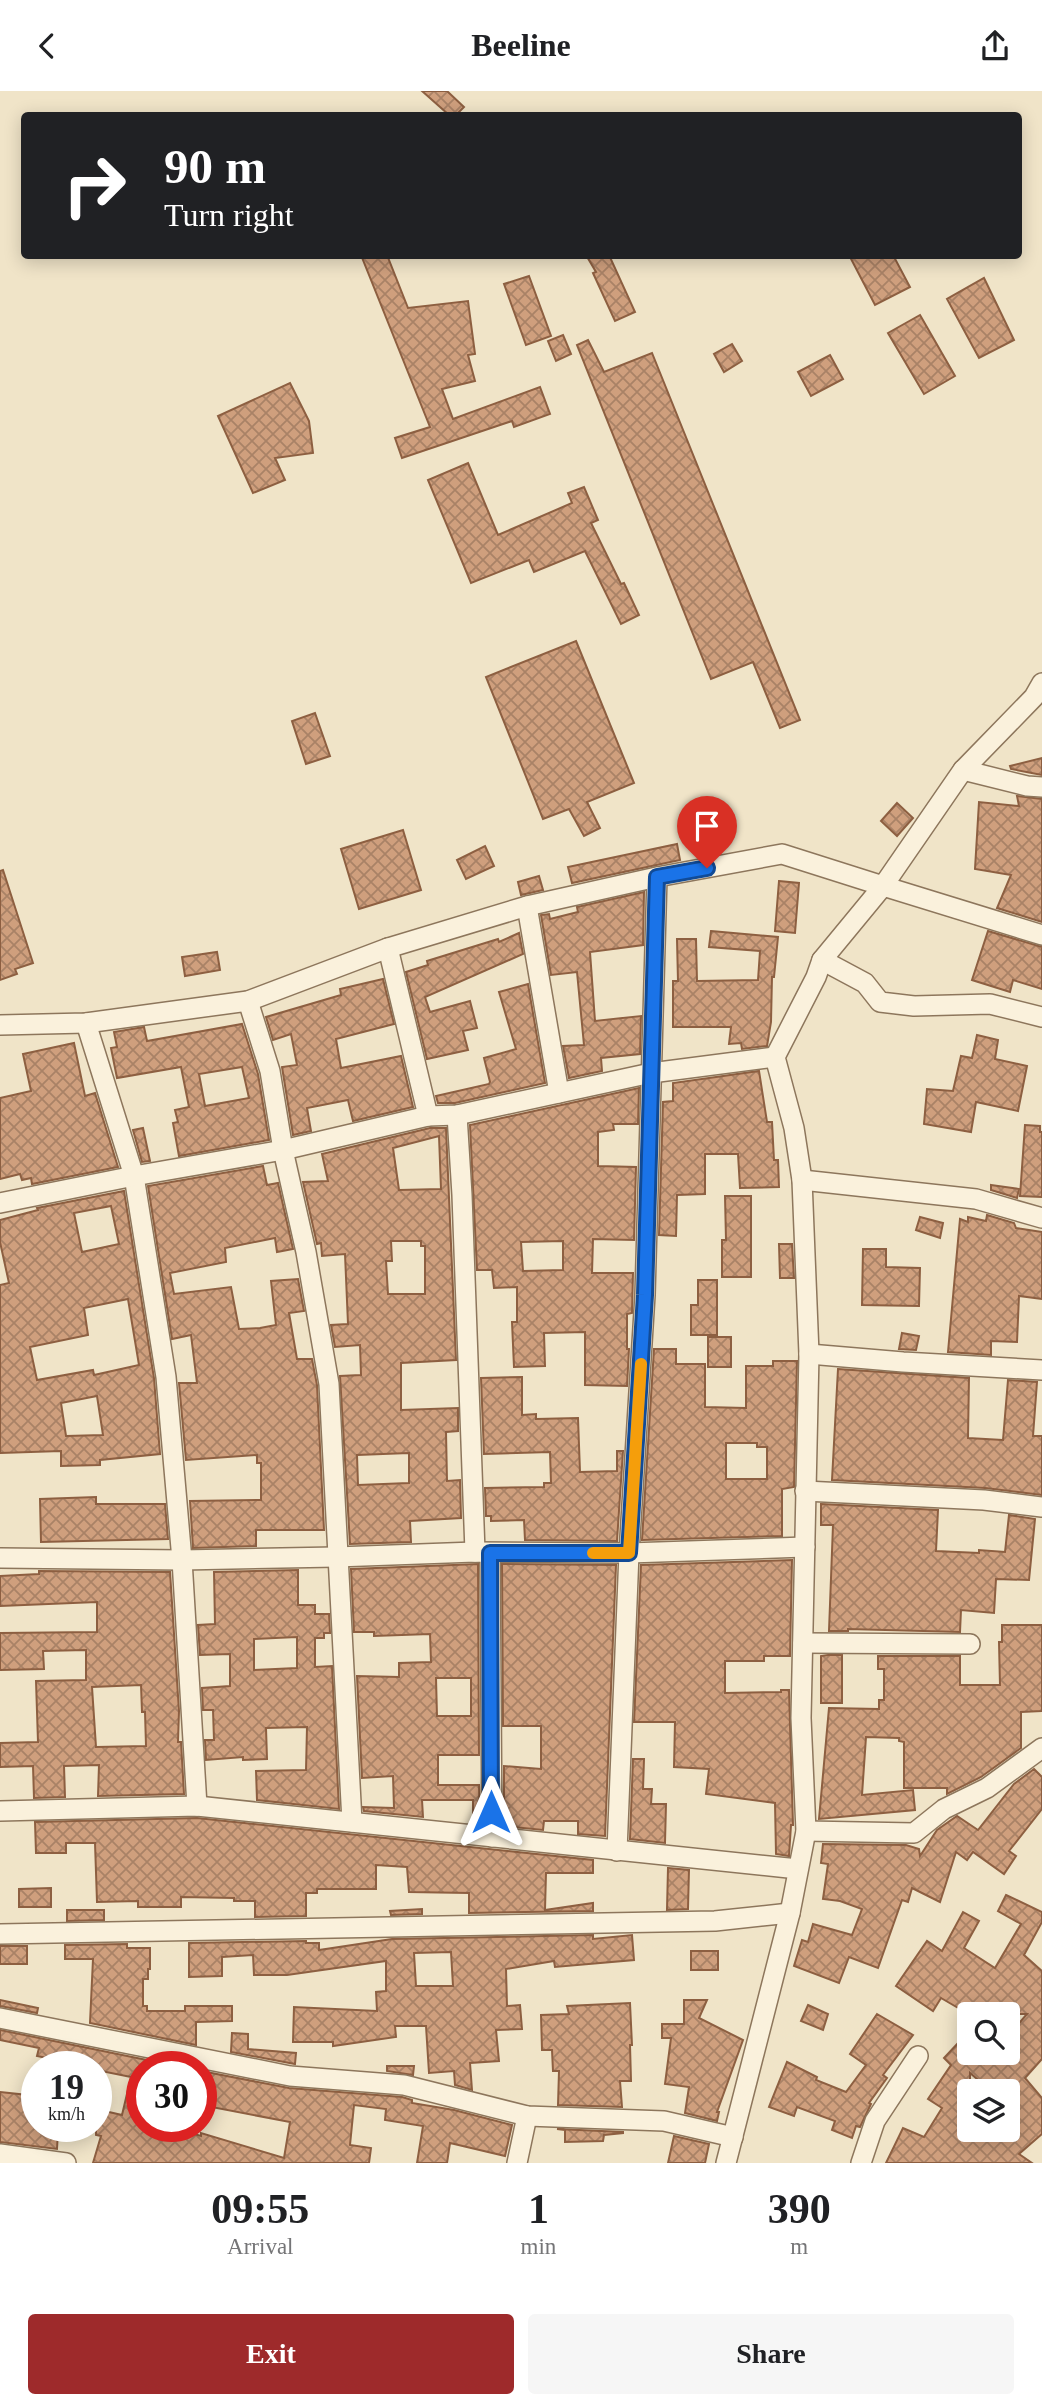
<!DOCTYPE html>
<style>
:root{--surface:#fff;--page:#f6f6f6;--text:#202124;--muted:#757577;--accent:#9e2a2b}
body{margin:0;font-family:"Times New Roman",serif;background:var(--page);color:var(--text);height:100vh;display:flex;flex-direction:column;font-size:26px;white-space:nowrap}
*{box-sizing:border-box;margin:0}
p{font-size:23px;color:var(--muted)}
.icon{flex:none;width:38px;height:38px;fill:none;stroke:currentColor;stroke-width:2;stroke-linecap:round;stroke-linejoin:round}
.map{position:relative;height:2072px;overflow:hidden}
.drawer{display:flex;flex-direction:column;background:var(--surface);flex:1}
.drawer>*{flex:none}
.banner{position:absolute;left:21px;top:21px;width:1001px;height:147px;border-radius:7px;box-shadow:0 4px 18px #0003;background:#202124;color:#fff;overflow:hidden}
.fabs{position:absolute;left:957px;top:1911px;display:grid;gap:14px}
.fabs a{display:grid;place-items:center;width:63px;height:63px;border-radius:7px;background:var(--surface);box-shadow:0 4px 18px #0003;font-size:35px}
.speed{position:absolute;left:21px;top:1960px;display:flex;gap:14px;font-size:35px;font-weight:700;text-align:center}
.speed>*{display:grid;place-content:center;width:91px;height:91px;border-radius:50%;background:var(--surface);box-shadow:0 4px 18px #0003;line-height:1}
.speed small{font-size:18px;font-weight:400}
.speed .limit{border:10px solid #d22;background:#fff;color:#111}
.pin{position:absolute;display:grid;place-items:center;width:60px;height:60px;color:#fff;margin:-72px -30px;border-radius:50% 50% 50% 0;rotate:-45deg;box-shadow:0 0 7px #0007}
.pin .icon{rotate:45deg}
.me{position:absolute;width:77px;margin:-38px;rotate:0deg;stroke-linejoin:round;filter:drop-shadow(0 0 5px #0008)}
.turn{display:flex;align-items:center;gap:24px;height:147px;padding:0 28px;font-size:32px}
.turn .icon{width:91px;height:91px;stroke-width:2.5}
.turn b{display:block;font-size:49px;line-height:60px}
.eta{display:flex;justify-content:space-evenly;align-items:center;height:119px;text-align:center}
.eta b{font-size:42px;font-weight:700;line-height:49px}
.primary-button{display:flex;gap:14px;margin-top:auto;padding:14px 28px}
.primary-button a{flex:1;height:80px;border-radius:7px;background:var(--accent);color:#fff;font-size:28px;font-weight:700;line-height:80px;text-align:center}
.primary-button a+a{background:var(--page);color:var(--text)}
header{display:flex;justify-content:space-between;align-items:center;height:91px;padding:0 28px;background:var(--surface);font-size:32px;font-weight:700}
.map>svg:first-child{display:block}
</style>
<header><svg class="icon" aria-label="back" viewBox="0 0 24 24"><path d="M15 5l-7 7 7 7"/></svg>Beeline<svg class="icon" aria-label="share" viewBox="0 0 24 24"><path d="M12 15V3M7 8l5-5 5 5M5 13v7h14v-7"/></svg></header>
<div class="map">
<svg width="1042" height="2072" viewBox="0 0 1042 2072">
<defs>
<pattern id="building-cross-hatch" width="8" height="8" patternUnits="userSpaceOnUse" patternTransform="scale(1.75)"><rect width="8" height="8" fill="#cf9f7d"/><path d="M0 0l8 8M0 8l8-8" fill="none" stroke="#a98266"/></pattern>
</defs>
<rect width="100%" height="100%" fill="#f0e4c8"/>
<!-- building -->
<g fill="url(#building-cross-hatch)" stroke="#8d5f41" stroke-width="2" fill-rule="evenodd">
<path d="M422,0H447L464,16L456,24H449Z"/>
<path d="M361,164H387L408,217L468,210L475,263L468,264L475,290L442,298L453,328L540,296L550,323L514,336L512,330L402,367L395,347L430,336Z"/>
<path d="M586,164H609L635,221L615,230L593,182L596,181Z"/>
<path d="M849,164H893L910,196L875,214Z"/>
<path d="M529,185L551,245L526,254L504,193Z"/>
<path d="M984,187L1014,249L979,267L947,208Z"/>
<path d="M920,224L955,285L924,303L888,242Z"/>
<path d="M563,244L571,263L556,270L548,250Z"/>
<path d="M588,249L604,281L652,262L800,629L780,637L753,571L711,588L577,254Z"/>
<path d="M732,253L742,270L724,281L714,263Z"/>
<path d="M830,264L843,288L811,305L798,281Z"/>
<path d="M290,292L309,330L313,362L275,367L285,389L253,402L218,325Z"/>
<path d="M468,372L498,444L572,412L568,402L584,396L598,429L591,432L621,493L624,492L639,524L621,533L585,460L534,481L529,469L471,492L428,389Z"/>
<path d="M576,550L634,692L587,711L600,737L584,745L569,718L543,728L486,586Z"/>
<path d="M315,622L330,665L306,673L292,630Z"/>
<path d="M1042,667V684L1011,678L1010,675Z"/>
<path d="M1017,705L1042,708V831L997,817L1011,784L975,778L979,711L1019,715Z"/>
<path d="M897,712L913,727L897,745L881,730Z"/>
<path d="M403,739L421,799L359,818L341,758Z"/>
<path d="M677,753L680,769L572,792L568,776Z"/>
<path d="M485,755L494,775L466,788L457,769Z"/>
<path d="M3,779L33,872L15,878L17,883L0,889V780Z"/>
<path d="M539,785L543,799L521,804L518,791Z"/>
<path d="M779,790L799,792L795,842L775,840Z"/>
<path d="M644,801L643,854L590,861L595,930L641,925L640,963L601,967L602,980L569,987L563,955L584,954L577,881L551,884L541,824L549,823L550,828L578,821L577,816Z"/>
<path d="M711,840L778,846L774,886H772L771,931L767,955L742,958L741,952L729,953L731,936H673V890H678L677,848H696L697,890L758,889L760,860L709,856Z"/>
<path d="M988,840L1042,856V898L1013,889L1010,901L972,889Z"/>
<path d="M519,842L523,863L425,906L430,921L470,910L477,937L463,940L468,959L427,968L406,881L428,874L427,870L498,848L499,851Z"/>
<path d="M217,861L220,879L185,885L182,866Z"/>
<path d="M383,888L394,933L336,948L341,977L401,965L413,1016L353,1030L348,1009L307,1017L311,1040L293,1044L282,976L297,974L291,943L273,949L266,926L341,904L340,898Z"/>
<path d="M528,893L545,992L455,1012H438L436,1005L489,993L490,991L484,967L516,958L499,901Z"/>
<path d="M242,933L258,983L269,1049L179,1065L173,1032L178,1031L175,1019L189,1016L181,976L117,987L111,957L117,956L114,941L144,936L147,950ZM242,976L249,1007L205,1015L199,983Z"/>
<path d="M977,944L998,949L995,968L1027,975L1018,1020L976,1011L971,1041L924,1033L927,998L953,1000L961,965L972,967Z"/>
<path d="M74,952L85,1005L95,1002L118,1076L32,1093L31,1087L22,1089L20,1083L0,1088V1007L31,1000L23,963Z"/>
<path d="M759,980L767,1031H772L774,1069H778L779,1096L740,1097L738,1063H705V1103L677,1104L676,1145L659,1144L663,1011L673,1010V992Z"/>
<path d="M639,997L638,1033H613L614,1039L598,1041V1075L636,1076L634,1149L593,1148L592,1182H633L632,1222L627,1223V1258H629L627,1295L585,1294V1241L544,1242L545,1275L514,1276L512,1231H517V1196L494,1197L492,1179H477L470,1034ZM563,1150V1179L523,1180L521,1151Z"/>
<path d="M1025,1034L1040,1035V1041H1042V1106L1020,1105Z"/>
<path d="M143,1037L150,1070L142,1071L133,1039Z"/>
<path d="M430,1037H446L456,1269L401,1272V1319L458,1317V1340L446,1341L447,1390L460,1389L461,1427L410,1430L411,1451L350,1453L340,1285L361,1284L360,1254L335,1256L331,1234L348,1233L345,1163L322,1165L321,1152L317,1153L303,1091L328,1090L322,1063ZM439,1045L441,1098L399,1099L393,1057ZM391,1150H421V1155H425V1203H388L386,1170H392ZM409,1362V1392L358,1394L357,1364Z"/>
<path d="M263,1075L267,1094L278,1092L293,1158L277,1161L275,1147L225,1157L226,1171L170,1182L174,1203L231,1196L239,1238L260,1237L276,1234L271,1190L298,1188L304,1220L289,1222L297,1268H312L317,1294L324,1439H256V1455L193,1457L190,1410L261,1409V1372H257V1364L186,1369L179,1292H197L191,1244L172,1248L148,1095Z"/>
<path d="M991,1094L1019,1098L1017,1107L991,1099Z"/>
<path d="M124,1100L154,1287L160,1363L100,1369V1374L61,1375V1360L0,1362V1194L9,1192L0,1151V1129L38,1119L37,1117ZM111,1115L119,1153L82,1161L74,1122ZM128,1208L139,1274L94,1284L93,1279L37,1289L30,1256L88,1244L84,1217ZM97,1305L103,1344L66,1345L61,1312Z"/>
<path d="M725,1105H751V1186H722V1149H726Z"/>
<path d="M987,1124L1014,1132L1016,1137L1042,1141V1208L1019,1205L1017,1251L991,1250V1264L948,1261L960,1128L968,1131V1126L986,1130Z"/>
<path d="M920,1126L943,1132L940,1147L916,1139Z"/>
<path d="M779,1153H792L794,1187H780Z"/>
<path d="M863,1158H886V1176L920,1177L919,1215L862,1214Z"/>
<path d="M698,1189H717V1244H691V1214H698Z"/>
<path d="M902,1242L919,1245L916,1259L899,1258Z"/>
<rect x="708" y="1246" width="23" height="30"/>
<path d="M654,1258H676V1273H705V1316L746,1317V1275H773V1270H797L794,1396L782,1398V1445L642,1449ZM726,1352H757V1356H767V1388H726Z"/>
<path d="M838,1278L969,1287L968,1347L1003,1349L1008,1289L1037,1291L1033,1345H1042V1404L985,1397L832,1389Z"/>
<path d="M522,1286V1324L536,1323V1328L578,1327L580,1381L617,1380V1360H623L617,1450L525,1449L524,1429L491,1430V1425H486L485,1397L544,1396V1392H551L550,1361L484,1363L481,1287Z"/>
<path d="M96,1406V1413H165L168,1448L41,1451L40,1408Z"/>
<path d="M821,1413L938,1419L936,1460L979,1462V1459L1005,1461L1009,1424L1035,1428L1029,1489L996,1488L994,1522L961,1519L960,1541L848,1538V1540H829L833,1434H821Z"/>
<path d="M792,1469L790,1565H764V1570H725V1602L781,1601V1599H789L793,1734H791L789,1765L776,1763L775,1712L706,1703L709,1678L674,1676L675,1631H634L641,1474Z"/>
<path d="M478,1473L479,1664H438V1694H479L480,1732H473V1709H422L423,1726L364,1720L363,1716L394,1717L393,1685L362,1687L357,1585L399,1586V1572L431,1571L430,1543L374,1545V1541H354L351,1478ZM436,1587H471V1625H437Z"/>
<path d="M502,1473L616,1474L605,1745L578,1743V1730H544L543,1739L504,1735V1675L541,1678V1635H503Z"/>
<path d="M298,1479V1514H315V1523H329L330,1542H324V1547H315V1576L332,1575L339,1718L257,1709L256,1680L306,1679L307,1636L266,1637L267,1668L243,1669V1666L206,1669L205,1649H214L213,1619H203L202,1597L230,1595V1563L200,1564L198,1534L215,1533L214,1481ZM297,1546V1577L254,1579V1548Z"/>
<path d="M39,1480L170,1481L179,1620L178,1651H181L184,1703L98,1705L99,1674L64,1675L65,1706L34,1707L33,1675L0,1676V1652L38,1651L36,1590L86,1589V1559L43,1560L44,1578L0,1579V1542L97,1541V1511L0,1515V1485L39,1483ZM141,1594L142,1621H145L146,1655L96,1656L92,1596Z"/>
<path d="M1002,1534H1042V1620L1021,1621V1657L981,1686L947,1703V1697H904V1651L899,1650V1647L866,1646L862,1704L913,1699L915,1719L819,1728L829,1617L879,1618V1609H884V1578H878V1565H960V1594H1000L999,1551H1002Z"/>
<path d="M828,1564H842V1612H821V1565Z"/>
<path d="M633,1668H644L643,1698H652L651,1713H666L665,1752L630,1748Z"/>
<path d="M1034,1678L1042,1686V1718L1009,1760L1016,1765L1004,1783L973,1761L967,1769L956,1761L940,1811L912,1797L908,1811L902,1809L878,1877L849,1866L839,1892L794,1875L802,1849L808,1851L813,1833L852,1844L862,1818L840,1810L823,1808L828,1773L821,1772L823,1753L906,1754L919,1758L920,1765L937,1739L957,1725L978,1739L1014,1693Z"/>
<path d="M197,1727L593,1769V1782H546L545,1819L593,1812V1820L469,1822V1802L409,1801L407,1776L376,1774V1798H317V1802H306V1825L255,1826V1810H234V1807L181,1806V1816H138V1810L97,1811L95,1752H66V1762H36L35,1731Z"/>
<path d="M668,1777L689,1779L688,1818L667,1819Z"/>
<path d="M51,1797V1816H19V1798Z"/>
<path d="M1006,1804L1042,1821V1831L1024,1864L1042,1880V1968L1025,1987L1042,2007V2043L1019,2063L1032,2072H886L903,2037L924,2046L942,2017L928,2008L951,1974L944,1967L960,1950L970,1959V1962H972L984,1973L994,1962H1008V1945L1027,1923H979L969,1914L965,1921L941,1907L933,1920L896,1895L927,1850L942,1860L963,1821L979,1830L964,1857L995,1877L1021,1833L998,1820ZM970,1982L991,2000H1008V2039H970Z"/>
<path d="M422,1818V1823L391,1824L390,1820Z"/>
<path d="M67,1819H104V1829L67,1830Z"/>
<path d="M593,1844V1848L632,1844L634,1869L555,1876L554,1870L506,1878L507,1915L520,1914L522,1938L496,1939L499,1970L470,1972L472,1999L455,1994L454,1980L429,1982L426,1935H395L396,1946L333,1955V1951H293L294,1916L377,1920L376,1901L386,1900V1870L287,1884H254L253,1864L222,1866V1885L189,1886V1852L306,1850V1852H319V1859L392,1848ZM451,1861L453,1895H416L414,1862Z"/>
<path d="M127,1853V1857H150V1878H148V1888H143V1915H147V1920H185V1915H232V1930L196,1931V1954L90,1932L93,1868H65V1854Z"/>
<rect x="0" y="1855" width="27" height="18"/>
<rect x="691" y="1860" width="27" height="19"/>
<path d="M0,1909L38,1917L37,1922L0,1915Z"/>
<path d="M684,1909H707L699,1927L743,1949L717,2021H719L717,2030L685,2022L689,1996L665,1993L671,1947H662V1933H684Z"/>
<path d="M630,1912L632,1954H630L631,1990H620L622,2016L558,2014L559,1980H553L552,1959H542L541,1924L569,1923L567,1915Z"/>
<path d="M808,1914L828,1923L823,1939L801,1930Z"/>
<path d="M877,1923L913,1944L883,1984L887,1987L869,2012L871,2013L860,2036L856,2035L852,2047L832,2039L835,2030L797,2016L794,2025L769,2016L787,1971L817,1986L816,1989L846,2001L866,1974L850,1963Z"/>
<path d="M0,1939L181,1976H142V2035H157L173,2041L174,2037L201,2045V2042L284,2067L290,2031L201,2014V1980L289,1997L402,2006L412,2009V2012L454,2019L512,2034L505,2065L450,2052L447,2072H417L423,2035L385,2029L386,2018L354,2014L350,2054L371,2057L369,2072H93L101,2045L96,2044V2018L122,2024L131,1986L96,1979V1976H80L81,1974L37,1965L39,1957L0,1949Z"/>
<path d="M232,1942L248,1943V1958L296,1962L295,1973L231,1961Z"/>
<path d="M387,1975H414L413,1984L387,1980Z"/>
<path d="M0,2001L37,2005V2035H43L42,2039L58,2040L57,2058L0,2051Z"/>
<path d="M557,2038L623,2041V2042L604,2044L603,2050L565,2051V2039Z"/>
<path d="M674,2045L709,2053L705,2072H668Z"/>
</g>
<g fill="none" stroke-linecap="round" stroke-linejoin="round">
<!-- minor casing -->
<g stroke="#8d765c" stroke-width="22">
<g id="minor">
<path d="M963,679L1027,695L1042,696"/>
<path d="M527,815L559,1002"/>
<path d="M388,857L428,1025"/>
<path d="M822,869L865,892L880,911L914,915L990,913L1042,926"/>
<path d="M248,910L270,980L283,1059L306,1161L329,1293L352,1731"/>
<path d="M86,932L134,1085L166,1286L182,1469L197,1715"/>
<path d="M0,934L86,932L248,910L388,857L527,815L657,786L782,763L883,795L963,679L1034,606L1042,592"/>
<path d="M457,1024L462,1104L475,1461"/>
<path d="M802,1089L976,1108L1042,1127"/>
<path d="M0,1112L134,1085L283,1059L428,1025L457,1024L651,982L775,966"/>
<path d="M809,1263L903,1271L1042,1279"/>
<path d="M805,1400L984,1409L1042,1416"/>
<path d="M490,1462L492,1746"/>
<path d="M0,1467L182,1469L336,1466L475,1461L629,1462L805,1456"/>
<path d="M803,1552L970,1553"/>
<path d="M0,1720L197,1715L798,1778"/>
<path d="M806,1740L914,1742L944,1718L987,1697L1042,1657"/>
<path d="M617,1760L629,1462L645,1204L657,786"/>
<path d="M0,1843L715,1830L790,1822"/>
<path d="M0,1927L290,1985L404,1994L527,2025L664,2030L733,2046"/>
<path d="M0,2063L66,2072"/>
<path d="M517,2072L527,2025"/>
<path d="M726,2072L790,1822L806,1740L801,1627L809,1263L802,1089L794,1037L775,966L816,886L822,869L883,795L1042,844"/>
<path d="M861,2072L875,2030L918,1965"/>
</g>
</g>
<!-- minor -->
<use href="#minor" stroke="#faf1dc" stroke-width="19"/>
</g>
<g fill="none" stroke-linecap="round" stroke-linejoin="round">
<!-- route casing -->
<g stroke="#114b97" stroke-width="18">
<path id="route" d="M491,1721L490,1462H629L645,1204L657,786L707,777"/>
</g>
<!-- route -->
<use href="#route" stroke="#1a73e8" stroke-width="12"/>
<!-- slow -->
<path stroke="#f59e0b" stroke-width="12" d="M593,1462H629L641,1273"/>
</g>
</svg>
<div class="fabs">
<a><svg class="icon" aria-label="search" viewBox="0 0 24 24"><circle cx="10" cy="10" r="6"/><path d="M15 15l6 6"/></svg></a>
<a><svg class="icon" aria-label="layers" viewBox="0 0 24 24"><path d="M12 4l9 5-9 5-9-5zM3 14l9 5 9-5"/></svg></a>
</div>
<div class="speed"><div>19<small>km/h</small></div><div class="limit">30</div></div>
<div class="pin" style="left:707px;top:777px;background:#d93025"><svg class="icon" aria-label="arrive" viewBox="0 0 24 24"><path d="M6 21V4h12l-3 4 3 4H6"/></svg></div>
<svg class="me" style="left:491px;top:1721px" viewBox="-20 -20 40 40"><path d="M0-17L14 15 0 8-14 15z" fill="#1a73e8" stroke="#fff" stroke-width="4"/></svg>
<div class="banner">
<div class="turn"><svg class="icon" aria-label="right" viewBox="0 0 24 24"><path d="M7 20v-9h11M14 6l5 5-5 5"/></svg><div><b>90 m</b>Turn right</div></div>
</div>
</div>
<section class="drawer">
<div class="eta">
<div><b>09:55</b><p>Arrival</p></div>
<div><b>1</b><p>min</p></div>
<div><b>390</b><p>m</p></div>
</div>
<div class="primary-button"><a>Exit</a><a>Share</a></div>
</section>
